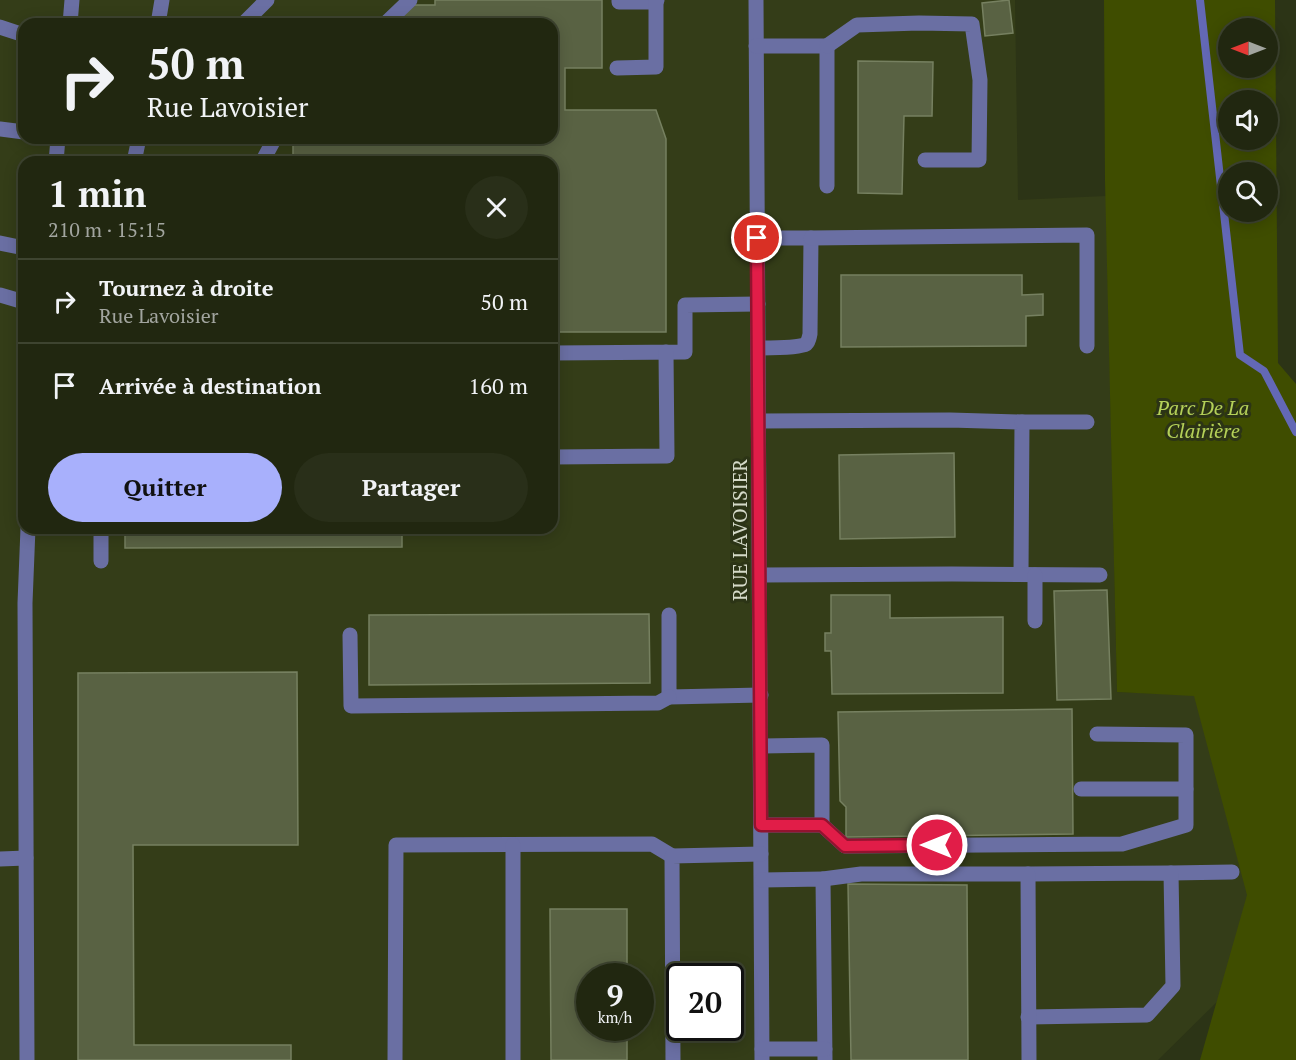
<!DOCTYPE html>
<html lang="fr">
<meta charset="utf-8">
<style>
:root{--surface:#212710;--page:#292f19;--text:#f1f3f6;--muted:#a2a59f;--line:#3e4430;--accent:#a8b0fc}
body{margin:0;font-family:"PT Serif",serif;background:var(--page);color:var(--text);height:100vh;display:flex;flex-direction:column;font-size:22px;white-space:nowrap}
*{box-sizing:border-box;margin:0}
p{font-size:20px;color:var(--muted)}
.icon{flex:none;width:33px;height:33px;fill:none;stroke:currentColor;stroke-width:2;stroke-linecap:round;stroke-linejoin:round}
.map{position:relative;flex:1;overflow:hidden}
.sheet{position:absolute;left:18px;top:156px;width:540px;height:378px;display:flex;flex-direction:column;background:var(--surface);border-radius:18px;box-shadow:0 3px 15px #0003,0 0 0 2px var(--line)}
.sheet>*{flex:none}
.banner{position:absolute;left:18px;top:18px;width:540px;height:126px;border-radius:18px;box-shadow:0 3px 15px #0003,0 0 0 2px var(--line);background:#212710;color:var(--text);overflow:hidden}
.needle{width:39px;rotate:270deg}
.controls{position:absolute;left:1218px;top:18px;display:grid;gap:12px}
.controls a{display:grid;place-items:center;width:60px;height:60px;border-radius:50%;background:var(--surface);box-shadow:0 3px 15px #0003,0 0 0 2px var(--line);font-size:30px}
.speed{position:absolute;left:576px;top:963px;display:flex;gap:12px;font-size:30px;font-weight:700;text-align:center}
.speed>*{display:grid;place-content:center;width:78px;height:78px;border-radius:50%;background:var(--surface);box-shadow:0 3px 15px #0003,0 0 0 2px var(--line);line-height:1}
.speed small{font-size:15px;font-weight:400}
.speed .limit{border:3px solid #111;border-radius:9px;background:#fff;color:#111}
.pin{position:absolute;display:grid;place-items:center;width:51px;height:51px;color:#fff;margin:-26px;border:3px solid #fff;border-radius:50%;box-shadow:0 2px 6px #0007}
.me{position:absolute;width:66px;margin:-33px;rotate:270deg;stroke-linejoin:round;filter:drop-shadow(0 0 4px #0008)}
.turn{display:flex;align-items:center;gap:21px;height:126px;padding:0 30px;font-size:27px}
.turn .icon{width:78px;height:78px;stroke-width:2.5}
.turn b{display:block;font-size:42px;line-height:51px}
.round{display:grid;place-items:center;flex:none;width:63px;height:63px;border-radius:32px;background:var(--page)}
.headline{display:flex;align-items:center;justify-content:space-between;height:102px;padding:0 30px}
h1{font-size:36px;font-weight:700;line-height:45px}
.button{display:flex;gap:12px;margin-top:auto;padding:12px 30px}
.button a{flex:1;height:69px;border-radius:36px;background:var(--accent);color:#111;font-size:24px;font-weight:700;line-height:69px;text-align:center}
.button a+a{background:var(--page);color:var(--text)}
ul{padding:0;list-style:none}
li{display:flex;align-items:center;gap:18px;height:84px;padding:0 30px;border-top:2px solid var(--line)}
li div{flex:1}
li b{display:block;font-size:22px}
li em{font-style:normal}
.map>svg:first-child{display:block}
</style>
<div class="map">
<svg width="1296" height="1060" viewBox="0 0 1296 1060">
<rect width="100%" height="100%" fill="#2c3416"/>
<!-- built -->
<path fill="#343d18" fill-rule="evenodd" d="M0,0H1015L1018,200L1106,196L1117,692L1213,696L1267,862L1231,988L1158,1060H0ZM24,24H552V138H24ZM24,162H552V528H24ZM590,976H640V1028H590ZM680,976H730V1028H680Z"/>
<!-- green -->
<path fill="#3f4d00" fill-rule="evenodd" d="M1104,0H1275L1278,363L1296,384V1060H1200L1247,895L1194,696L1117,692L1105,181ZM1228,28H1268V68H1228ZM1228,100H1268V140H1228ZM1228,172H1268V212H1228Z"/>
<g fill="none" stroke-linecap="round" stroke-linejoin="round">
<!-- stream -->
<path stroke="#6368b5" stroke-width="8" d="M1200,0L1240,355L1264,371L1296,432"/>
</g>
<!-- building -->
<g fill="#596243" stroke="#768060" stroke-width="1.5">
<path d="M435,0H602V68H565V110H656L666,139V332H552V162H293V138H552V24H391L409,5H435Z"/>
<path d="M1009,0L1013,33L985,36L982,3Z"/>
<path d="M858,61L933,62L932,116H904L902,194L858,193Z"/>
<path d="M841,275H1022V295L1043,294V315L1026,316V346L841,347Z"/>
<path d="M954,453L955,537L840,539L839,455Z"/>
<path d="M125,528H402V547L125,548Z"/>
<path d="M1107,590L1111,699L1057,700L1054,591Z"/>
<path d="M831,595H890V618L1003,617V693L832,694L831,651H825V633H831Z"/>
<path d="M649,614L650,683L369,685V615Z"/>
<path d="M297,672L298,845H133L134,1045H291V1060H78V673Z"/>
<path d="M1072,709L1073,834L846,837V807L840,801L838,712Z"/>
<path d="M848,884L967,885L968,1060H851Z"/>
<path d="M550,909H627V976H590V1028H627V1060H551Z"/>
</g>
<g fill="none" stroke-linecap="round" stroke-linejoin="round">
<!-- minor -->
<g stroke="#6a6fa3" stroke-width="15">
<path d="M619,0V2H656L657,0"/>
<path d="M756,0L762,1060"/>
<path d="M70,24L72,0"/>
<path d="M158,24L162,0"/>
<path d="M243,24L267,0"/>
<path d="M385,24L410,0"/>
<path d="M0,27L24,35"/>
<path d="M756,46H827V186"/>
<path d="M827,46L857,25L919,23L972,24L980,80L979,160H925"/>
<path d="M617,68L656,67V2"/>
<path d="M0,129L24,132"/>
<path d="M56,162L58,138"/>
<path d="M134,162L139,138"/>
<path d="M262,162L275,138"/>
<path d="M757,238H811L810,334C809,338 809,341 806,344C799,348 768,348 759,348"/>
<path d="M811,238L1087,235V346"/>
<path d="M0,243L24,248"/>
<path d="M0,295L24,302"/>
<path d="M552,353L685,352V305L758,304"/>
<path d="M759,421L950,420L1022,422L1021,574"/>
<path d="M1022,422H1087"/>
<path d="M552,457L667,456L666,352"/>
<path d="M101,561V528"/>
<path d="M760,575L952,574L1100,575"/>
<path d="M1035,575V621"/>
<path d="M669,615V697L761,695"/>
<path d="M350,635L351,706L658,703L669,697"/>
<path d="M761,746L822,745V825H761"/>
<path d="M1081,789H1186"/>
<path d="M822,825L845,846L1122,844L1186,825V735L1097,734"/>
<path d="M0,859L26,858"/>
<path d="M1171,873L1232,872"/>
<path d="M1028,874L1171,873L1173,986L1147,1015L1028,1017"/>
<path d="M823,879L861,874H1028L1029,1060"/>
<path d="M762,880L823,879L825,1060"/>
<path d="M762,1049H825"/>
<path d="M27,1060L25,603L28,528"/>
<path d="M395,1060L396,845L652,844L672,856"/>
<path d="M513,1060V845"/>
<path d="M673,1060L672,856L761,854"/>
</g>
</g>
<g fill="none" stroke-linecap="round" stroke-linejoin="round">
<!-- route casing -->
<g stroke="#92132f" stroke-width="15">
<path id="route" d="M757,238L761,825H822L845,846L937,845"/>
</g>
<!-- route -->
<use href="#route" stroke="#e11d48" stroke-width="10"/>
</g>
<g text-anchor="middle" dominant-baseline="central" stroke-width="6" stroke-linejoin="round" paint-order="stroke">
<!-- park labels -->
<g font-size="20" font-style="italic" fill="#b4d058" stroke="#2c3416">
<text x="1203" y="407">Parc De La<tspan x="1203" dy="23">Clairière</tspan></text>
</g>
<!-- street labels -->
<g font-size="20" fill="#d4d9c8" stroke="#2c3416">
<text transform="translate(739 530) rotate(-90)">RUE LAVOISIER</text>
</g>
</g>
</svg>
<div class="controls">
<a><svg class="needle" viewBox="-14 -14 28 28"><path d="M0-13l5 13h-10z" fill="#e53935"/><path d="M0 13l5-13h-10z" fill="#a2a59f"/></svg></a>
<a><svg class="icon" aria-label="sound" viewBox="0 0 24 24"><path d="M4 9h4l5-4v14l-5-4H4zM17 9q2 3 0 6"/></svg></a>
<a><svg class="icon" aria-label="search" viewBox="0 0 24 24"><circle cx="10" cy="10" r="6"/><path d="M15 15l6 6"/></svg></a>
</div>
<div class="speed"><div>9<small>km/h</small></div><div class="limit">20</div></div>
<div class="pin" style="left:757px;top:238px;background:#d93025"><svg class="icon" aria-label="arrive" viewBox="0 0 24 24"><path d="M6 21V4h12l-3 4 3 4H6"/></svg></div>
<svg class="me" style="left:937px;top:845px" viewBox="-20 -20 40 40"><circle r="17" fill="#e11d48" stroke="#fff" stroke-width="3"/><path d="M0-11L8 9 0 5-8 9z" fill="#fff"/></svg>
<div class="banner">
<div class="turn"><svg class="icon" aria-label="right" viewBox="0 0 24 24"><path d="M7 20v-9h11M14 6l5 5-5 5"/></svg><div><b>50 m</b>Rue Lavoisier</div></div>
</div>
<section class="sheet">
<div class="headline"><div><h1>1 min</h1><p>210 m · 15:15</p></div><a class="round"><svg class="icon" aria-label="close" viewBox="0 0 24 24"><path d="M6 6l12 12M18 6L6 18"/></svg></a></div>
<ul>
<li><svg class="icon" aria-label="right" viewBox="0 0 24 24"><path d="M7 20v-9h11M14 6l5 5-5 5"/></svg><div><b>Tournez à droite</b><p>Rue Lavoisier</p></div><em>50 m</em></li>
<li><svg class="icon" aria-label="arrive" viewBox="0 0 24 24"><path d="M6 21V4h12l-3 4 3 4H6"/></svg><div><b>Arrivée à destination</b></div><em>160 m</em></li>
</ul>
<div class="button"><a>Quitter</a><a>Partager</a></div>
</section>
</div>
